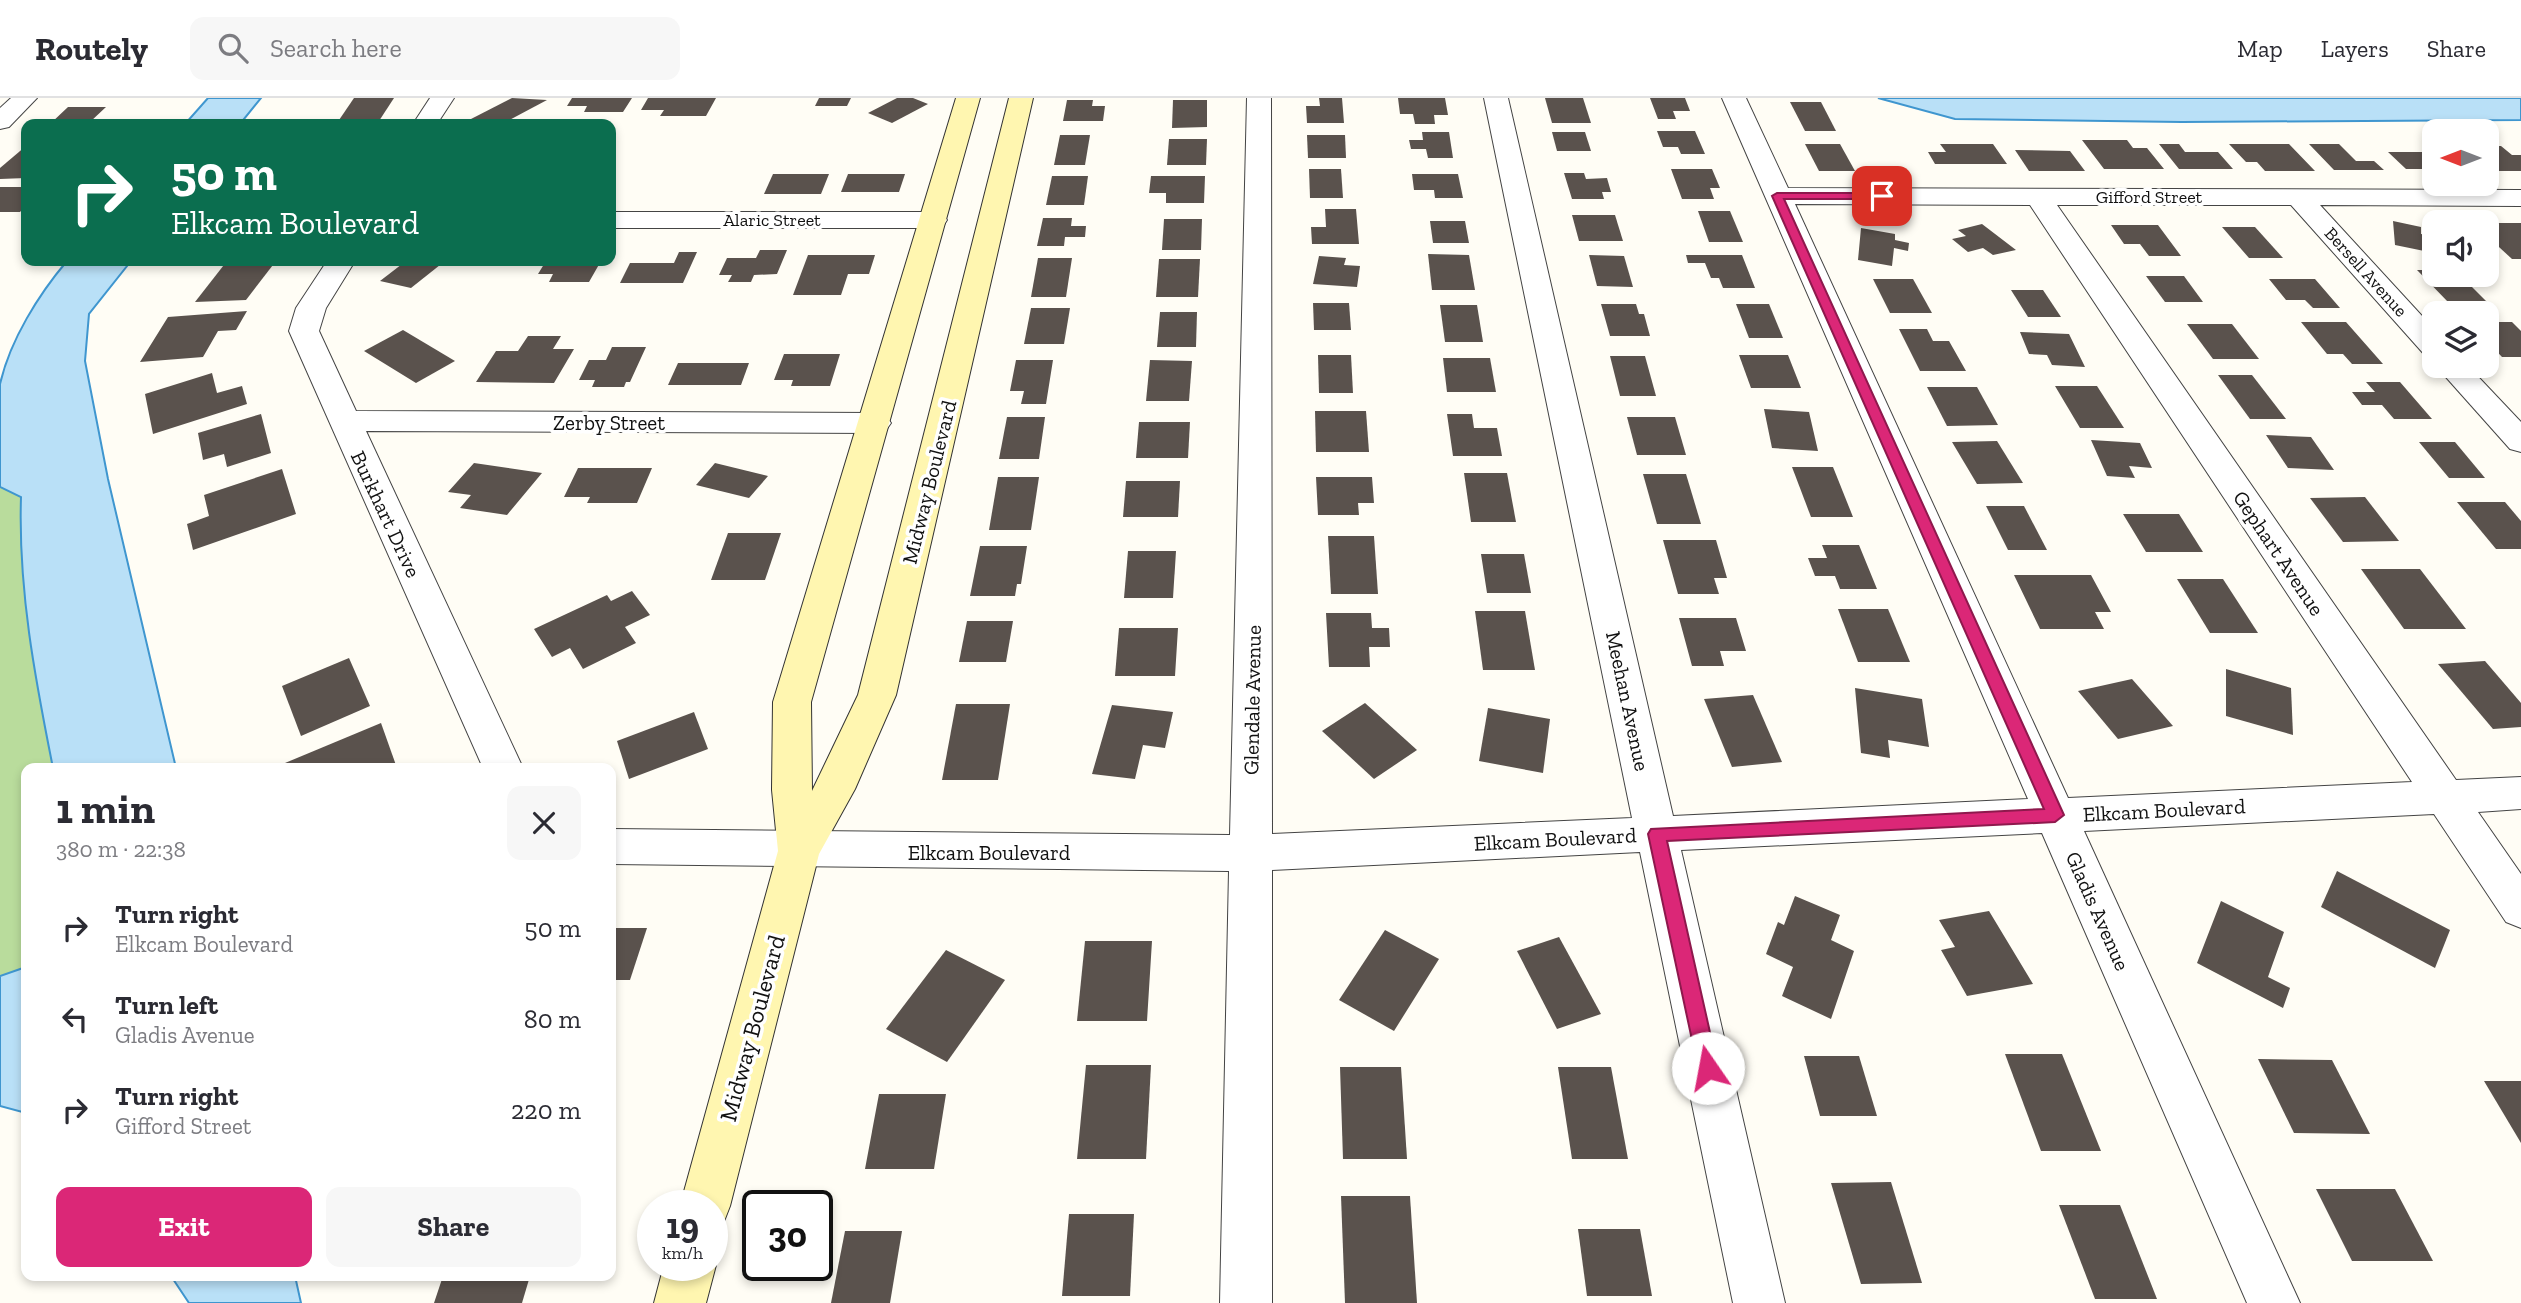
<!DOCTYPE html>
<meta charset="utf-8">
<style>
:root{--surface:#fff;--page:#f7f7f7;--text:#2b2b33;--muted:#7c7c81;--line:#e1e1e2;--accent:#db2777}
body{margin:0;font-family:"Zilla Slab",serif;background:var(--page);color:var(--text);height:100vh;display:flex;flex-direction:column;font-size:26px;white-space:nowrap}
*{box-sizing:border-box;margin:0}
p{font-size:23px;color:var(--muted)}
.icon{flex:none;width:38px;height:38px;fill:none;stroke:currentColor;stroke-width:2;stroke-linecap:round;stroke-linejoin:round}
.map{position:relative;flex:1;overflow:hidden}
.details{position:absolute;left:21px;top:665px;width:595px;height:518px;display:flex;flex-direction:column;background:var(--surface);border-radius:14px;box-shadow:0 4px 10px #0003}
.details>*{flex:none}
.hud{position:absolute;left:21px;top:21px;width:595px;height:147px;border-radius:14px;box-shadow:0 4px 10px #0003;background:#0b6e4f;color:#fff;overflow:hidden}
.needle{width:46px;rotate:270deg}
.buttons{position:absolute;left:2422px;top:21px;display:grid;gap:14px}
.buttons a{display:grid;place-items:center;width:77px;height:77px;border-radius:14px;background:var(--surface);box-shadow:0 4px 10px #0003;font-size:35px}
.speed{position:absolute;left:637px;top:1092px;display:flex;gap:14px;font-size:35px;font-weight:700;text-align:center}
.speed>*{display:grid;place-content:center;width:91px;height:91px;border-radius:50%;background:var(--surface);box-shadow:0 4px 10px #0003;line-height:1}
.speed small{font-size:18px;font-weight:400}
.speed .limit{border:4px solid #111;border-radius:10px;background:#fff;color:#111}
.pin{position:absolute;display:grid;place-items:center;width:60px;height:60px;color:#fff;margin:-30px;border-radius:14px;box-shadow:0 4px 10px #0006}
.me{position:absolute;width:77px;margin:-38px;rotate:348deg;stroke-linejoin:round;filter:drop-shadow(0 0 5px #0008)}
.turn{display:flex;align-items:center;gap:24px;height:147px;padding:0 35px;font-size:32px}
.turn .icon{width:91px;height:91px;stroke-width:2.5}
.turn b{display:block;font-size:49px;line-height:60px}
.round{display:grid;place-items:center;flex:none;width:74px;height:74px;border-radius:14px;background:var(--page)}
.head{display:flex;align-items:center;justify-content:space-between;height:119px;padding:0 35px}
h1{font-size:42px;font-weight:800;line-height:52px}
.primary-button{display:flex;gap:14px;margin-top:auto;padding:14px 35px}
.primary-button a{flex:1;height:80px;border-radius:14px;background:var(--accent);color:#fff;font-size:28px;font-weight:800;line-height:80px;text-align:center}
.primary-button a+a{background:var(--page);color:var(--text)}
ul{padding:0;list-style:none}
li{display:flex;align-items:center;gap:21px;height:91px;padding:0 35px}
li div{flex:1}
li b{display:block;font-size:26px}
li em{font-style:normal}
header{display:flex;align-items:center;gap:42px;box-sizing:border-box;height:98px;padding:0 35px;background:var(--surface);border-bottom:2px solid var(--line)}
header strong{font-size:33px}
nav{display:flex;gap:38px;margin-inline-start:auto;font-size:24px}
.search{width:490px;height:63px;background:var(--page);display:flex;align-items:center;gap:18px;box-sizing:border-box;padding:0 24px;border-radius:14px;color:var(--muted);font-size:26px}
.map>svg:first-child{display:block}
</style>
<header>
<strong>Routely</strong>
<div class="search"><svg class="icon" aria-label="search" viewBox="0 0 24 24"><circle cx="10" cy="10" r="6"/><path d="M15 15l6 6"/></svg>Search here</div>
<nav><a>Map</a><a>Layers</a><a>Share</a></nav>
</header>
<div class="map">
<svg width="2521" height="1205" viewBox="0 0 2521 1205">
<rect width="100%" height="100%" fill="#fffdf5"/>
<!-- forest -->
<path fill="#b9dc9c" d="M0,389L21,398C18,490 35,580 53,670H26V869L0,878Z"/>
<!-- water -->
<g fill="#b9e0f7" stroke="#3f96cf" stroke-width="2">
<path d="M208,0H261L240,26H185Z"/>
<path d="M1878,0H2521V22L2182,24L1955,21Z"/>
<path d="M67,163H131L89,216L85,263L108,381L176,670H53C35,580 18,491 21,399L0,389C0,360 0,312 0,286C10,242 39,196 67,163Z"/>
<path d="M26,869V1015L0,1008V878Z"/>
<path d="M171,1178H295L301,1205H189Z"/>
</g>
<!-- building -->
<g fill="#5a524d">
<path d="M354,0H394L379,23L337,25Z"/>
<path d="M512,0L547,2L502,26H485L471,21Z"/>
<path d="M572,0H632L623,14H584L587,8H567Z"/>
<path d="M648,0H716L706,18H660L664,12H641Z"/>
<path d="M819,0H851L847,8H815Z"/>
<path d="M897,0H913L928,6L892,25L868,15Z"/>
<path d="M1319,0H1342L1344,25H1307L1306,8H1320Z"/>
<path d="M1398,0H1445L1448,17H1434L1435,26H1415L1413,16H1400Z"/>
<path d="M1545,0H1583L1591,25H1552Z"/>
<path d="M1650,0H1685L1690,13H1673L1676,21H1658Z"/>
<path d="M1067,2H1093L1092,8H1105L1103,23H1063Z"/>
<path d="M1173,2H1207V29L1172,30Z"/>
<path d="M1790,4H1821L1836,33H1805Z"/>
<path d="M68,9H106L90,24L103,23L100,26H50Z"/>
<path d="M1657,33H1695L1705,56H1681L1678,49H1663Z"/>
<path d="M1422,34H1449L1453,60H1428L1426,51H1411L1409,42H1423Z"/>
<path d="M1552,34H1585L1591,53H1557Z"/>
<path d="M1060,37H1090L1085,67H1054Z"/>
<path d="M1307,37H1345L1346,60H1308Z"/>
<path d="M1169,41H1207L1206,67H1167Z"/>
<path d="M2082,42H2127L2133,50H2147L2164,71H2104Z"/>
<path d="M1805,46H1840L1855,73H1819Z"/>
<path d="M1940,46H1993L2007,66H1935L1928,54H1946Z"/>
<path d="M2159,46H2179L2185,54H2218L2233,71H2179Z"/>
<path d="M2229,46H2289L2315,73H2265L2257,64H2246Z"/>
<path d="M2309,46H2339L2356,63H2374L2384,72H2334Z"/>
<path d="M26,48V80L0,81V70Z"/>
<path d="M2487,48H2501L2512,57H2521V73H2487Z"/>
<path d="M2015,52L2070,53L2085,73H2029Z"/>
<path d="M2388,54H2434V71H2406Z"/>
<path d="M1309,71H1341L1343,100H1310Z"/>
<path d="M1671,71H1712L1720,90H1710L1714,101H1682Z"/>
<path d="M1564,75H1584L1586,81L1607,80L1611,94H1602L1604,101H1572Z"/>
<path d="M773,76H829L821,96H764Z"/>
<path d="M848,76H905L899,94H841Z"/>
<path d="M1412,76H1458L1463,100H1435L1434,92H1414Z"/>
<path d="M1052,78H1088L1084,107H1046Z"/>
<path d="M1151,78H1205L1204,105H1166V95H1149Z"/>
<path d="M0,89H26V107L20,114H0Z"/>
<path d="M1325,111H1356L1359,146H1312L1311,129H1326Z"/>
<path d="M1698,113H1730L1743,144H1709Z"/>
<path d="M1572,117H1615L1623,143H1579Z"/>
<path d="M1043,120H1072L1071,128H1086L1085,139H1065L1064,148H1037Z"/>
<path d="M1164,121H1202L1201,152H1162Z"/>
<path d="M1430,123H1465L1469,145H1433Z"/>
<path d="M2393,123L2421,129V136L2434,138V155L2395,147Z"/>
<path d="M2487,125H2521V161H2512L2487,138Z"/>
<path d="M1982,126L2016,152L1993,157L1983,150L1968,154L1952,141L1966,138L1958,132Z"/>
<path d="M2111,127H2158L2181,158H2149L2140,146H2124Z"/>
<path d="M2222,129H2255L2283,160H2249Z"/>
<path d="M1861,130L1895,136V142L1909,145L1908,153L1894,150L1892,168L1858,162Z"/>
<path d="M760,152H787L777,176L754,177L751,184H728L732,177H719L727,160H756Z"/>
<path d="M679,154H697L683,185H620L630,165H674Z"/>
<path d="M1428,156L1469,157L1475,192H1432Z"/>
<path d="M808,157H875L869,176H848L841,197H793Z"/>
<path d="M1589,157L1624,158L1633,189L1597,188Z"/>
<path d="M1686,157H1742L1755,190H1723L1719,180H1711L1705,165H1688Z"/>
<path d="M1319,158L1346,160L1344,167L1360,168L1357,189L1313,186Z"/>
<path d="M1038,160H1072L1066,199H1031Z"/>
<path d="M1159,161H1200L1198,199H1156Z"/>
<path d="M227,163H276L246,202L195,204Z"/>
<path d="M406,163H445L411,190L380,183Z"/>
<path d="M546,163H601L589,184H549L553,176H538Z"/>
<path d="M2417,172H2434V177H2460L2488,205H2449Z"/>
<path d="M2146,178H2184L2203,204H2165Z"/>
<path d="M1873,181H1913L1932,215H1890Z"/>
<path d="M2269,181H2315L2340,210H2313L2305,202H2286Z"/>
<path d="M2011,192H2043L2061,219H2028Z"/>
<path d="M1313,205H1349L1351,232H1314Z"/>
<path d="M1601,206H1636L1639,216H1644L1650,238H1610Z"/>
<path d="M1736,206H1769L1783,240H1749Z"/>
<path d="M1440,207H1477L1483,244H1445Z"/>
<path d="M1031,210H1070L1064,246H1024Z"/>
<path d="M247,213L236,232L218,233L203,259L140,264L168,219Z"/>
<path d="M1160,214H1197L1196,249H1157Z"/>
<path d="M2301,224H2346L2383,266H2352L2343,256H2327Z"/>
<path d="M2487,224H2512L2521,233V259H2502L2487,243Z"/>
<path d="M2187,226H2232L2259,261H2213Z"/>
<path d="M1899,231H1927L1933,243H1949L1966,273H1920Z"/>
<path d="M403,232L455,263L416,285L364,253Z"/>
<path d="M2020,234L2069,236L2085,269L2052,267L2047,257L2029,256Z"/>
<path d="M528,238H561L553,251H574L554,285L476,284L496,253H518Z"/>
<path d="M612,249H646L630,284H626L624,289H592L595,282H579L589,262H606Z"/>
<path d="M784,256H840L830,288H791L793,282H774Z"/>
<path d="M1318,257H1351L1353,295H1319Z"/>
<path d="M1739,257H1788L1801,290H1751Z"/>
<path d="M1610,258H1645L1656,298H1620Z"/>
<path d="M1443,260H1490L1496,294H1447Z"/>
<path d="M1016,262H1053L1046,306H1021L1024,293H1010Z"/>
<path d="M1150,262L1192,263L1189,303H1146Z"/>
<path d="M678,265H749L741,287H668Z"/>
<path d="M212,275L217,295L242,288L247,306L153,336L145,296Z"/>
<path d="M2218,277H2252L2286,321H2250Z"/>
<path d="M2366,284H2400L2432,321H2394L2382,307H2362L2352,294H2375Z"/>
<path d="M2055,288H2097L2124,330H2080Z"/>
<path d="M1927,289H1977L1998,327L1947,328Z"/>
<path d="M1764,311L1809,314L1818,353L1772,350Z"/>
<path d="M1315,313H1366L1369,354H1316Z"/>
<path d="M261,316L271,355L227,369L224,356L203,362L198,335Z"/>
<path d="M1447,316H1472L1474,330H1497L1502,358H1453Z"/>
<path d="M1007,319H1045L1039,361H999Z"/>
<path d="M1627,319H1675L1686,357H1637Z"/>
<path d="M1139,324H1190L1188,360H1136Z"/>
<path d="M2266,337L2311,339L2334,372L2288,370Z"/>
<path d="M2091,342L2140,345L2152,370L2129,368L2135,380L2107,378Z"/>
<path d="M1997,343L2023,385L1977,386L1952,344Z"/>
<path d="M2419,344H2455L2485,380H2449Z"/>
<path d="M474,365L542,375L507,417L460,410L471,397L448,394Z"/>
<path d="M715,365L768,378L749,400L696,387Z"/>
<path d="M1792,369H1833L1853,419H1811Z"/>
<path d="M578,370H652L637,405H587L590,399H564Z"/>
<path d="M282,371L296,416L193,452L187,426L209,418L204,397Z"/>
<path d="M1464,375H1507L1516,424H1471Z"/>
<path d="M1643,376H1686L1701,426H1657Z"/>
<path d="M998,379H1039L1031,432H989Z"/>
<path d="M1316,379H1372L1374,405H1358L1359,417H1318Z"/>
<path d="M1126,383H1180L1178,419H1123Z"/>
<path d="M2365,399L2399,443L2343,444L2310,400Z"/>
<path d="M2457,404H2505L2521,423V451H2496Z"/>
<path d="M1986,408H2024L2047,452H2008Z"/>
<path d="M2123,416H2179L2203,454H2146Z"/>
<path d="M728,435H781L765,482H711Z"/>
<path d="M1328,438H1374L1378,496H1331Z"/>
<path d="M1663,442H1716L1727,480H1714L1719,496H1678Z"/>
<path d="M1822,447H1859L1877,491H1840L1835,478H1815L1808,460H1827Z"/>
<path d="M980,448H1027L1021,486H1017L1015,498H970Z"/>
<path d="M1128,453H1176L1173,500H1124Z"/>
<path d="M1481,456H1524L1531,495H1487Z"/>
<path d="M2361,471H2420L2466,531H2404Z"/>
<path d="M2014,477H2091L2111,514H2095L2104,531H2040Z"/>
<path d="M2177,481H2223L2258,535H2210Z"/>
<path d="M632,493L650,517L625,529L636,545L583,571L570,550L552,559L534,531L607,497L611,503Z"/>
<path d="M1838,511H1888L1910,564H1858Z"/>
<path d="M1475,513H1525L1535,572H1483Z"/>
<path d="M1326,515H1371L1372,530H1389L1390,549H1369L1370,569H1329Z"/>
<path d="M1679,520H1736L1746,553H1720L1724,568H1692Z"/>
<path d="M967,523H1013L1006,564H959Z"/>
<path d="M1119,530H1178L1175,578H1115Z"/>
<path d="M349,560L370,608L301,638L282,588Z"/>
<path d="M2485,563L2521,605V629L2493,631L2438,566Z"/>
<path d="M2226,571L2291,590L2293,637L2226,618Z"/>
<path d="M2132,581L2173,628L2118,641L2078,593Z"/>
<path d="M1855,590L1922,601L1929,649L1888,642L1890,660L1861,655Z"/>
<path d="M1753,597L1782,664L1732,669L1704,601Z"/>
<path d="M1365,605L1417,652L1374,681L1322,633Z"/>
<path d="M956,606H1010L998,682H942Z"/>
<path d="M1112,607L1173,614L1165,650L1143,647L1135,681L1092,676Z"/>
<path d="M1488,610L1550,621L1543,675L1479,663Z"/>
<path d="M694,614L708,651L629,681L617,643Z"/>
<path d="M381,625L397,670H273Z"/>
<path d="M2337,773L2450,832L2435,870L2321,809Z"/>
<path d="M1795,798L1840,817L1831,842L1854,853L1831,921L1782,898L1793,869L1766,856L1778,824L1784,827Z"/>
<path d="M2221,803L2284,834L2268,879L2290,890L2283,910L2197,865Z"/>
<path d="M1989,813L2033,886L1967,898L1941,852L1955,849L1939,822Z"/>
<path d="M611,830H647L630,882H611Z"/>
<path d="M1385,832L1439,861L1394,933L1339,902Z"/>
<path d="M1559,839L1601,916L1557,931L1517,853Z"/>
<path d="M1085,843H1152L1147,923H1077Z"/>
<path d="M946,852L1005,882L947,964L886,931Z"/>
<path d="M2005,956H2062L2101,1053H2041Z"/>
<path d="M1804,958H1859L1877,1018H1820Z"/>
<path d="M2258,961L2332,962L2370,1036L2294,1035Z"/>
<path d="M1086,967H1151L1146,1061H1077Z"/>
<path d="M1340,969H1401L1407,1061H1343Z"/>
<path d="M1558,969H1611L1628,1061H1572Z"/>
<path d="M2484,983H2521V1045Z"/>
<path d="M879,996H946L934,1071H865Z"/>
<path d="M1891,1084L1922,1185L1861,1186L1831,1085Z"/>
<path d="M2316,1091H2395L2433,1163H2352Z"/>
<path d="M1341,1098H1410L1417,1205H1345Z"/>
<path d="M2059,1107H2120L2157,1201H2095Z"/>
<path d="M1069,1116H1134L1130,1198H1062Z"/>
<path d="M1578,1131H1640L1652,1198H1587Z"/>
<path d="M845,1133H902L890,1205H831Z"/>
<path d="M443,1178H530L522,1205H434Z"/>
</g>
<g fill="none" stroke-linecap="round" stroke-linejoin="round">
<!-- street casing -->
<g stroke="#444" stroke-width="2">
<g id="street">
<path d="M11,0H37L9,29L0,31V10Z"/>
<path d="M430,0H454L437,26H413Z"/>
<path d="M1247,0H1271L1272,736L1632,720L1484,0H1508L1673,718L2028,701L1722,0H1746L1788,90L2521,92V108L2320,107L2434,231V258L2423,255L2291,107H2057L2456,682L2521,679V711L2478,714L2521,776V830L2506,824L2434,716L2084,733L2300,1205H2247L2042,735L1681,752L1785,1205H1733L1640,754L1272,772V1205H1220L1229,773L611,766V731L1230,737ZM1795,106L2030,107L2412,684L2068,700Z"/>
<path d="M611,114H933L943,116L947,122L943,128L933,130H611Z"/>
<path d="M327,163H355L326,210L319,233L356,313L875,315L886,318L891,325L886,332L875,335L366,333L523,670H483L289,233L296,210Z"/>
<path d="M2436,268H2468L2521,324V354L2510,351Z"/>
</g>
</g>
<!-- secondary casing -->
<g stroke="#333" stroke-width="2">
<g id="secondary">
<path d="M956,0H980L811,604L812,693L858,597L1009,0H1033L896,597L855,691L819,756L730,1108L723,1126L712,1130V1108H680L778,753L772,692L773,604Z"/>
<path d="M712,1158L716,1167L706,1205H654L664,1167H712Z"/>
</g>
</g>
<!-- street -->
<use href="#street" fill="#fff" fill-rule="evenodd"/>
<!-- secondary -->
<use href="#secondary" fill="#fff6b0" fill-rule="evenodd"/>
</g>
<!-- route -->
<path fill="#db2777" stroke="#8e194d" stroke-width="2" d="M1777,95H1882L1887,98L1882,101H1784L2064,717L2055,724L1667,743L1718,970L1715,977L1708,980L1701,977L1698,970L1648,736L1651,731L2044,711L1772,98Z"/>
<g text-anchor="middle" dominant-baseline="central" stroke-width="7" stroke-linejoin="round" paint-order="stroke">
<!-- far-street labels -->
<g font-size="18" fill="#111" stroke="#fff">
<text x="2149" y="99">Gifford Street</text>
<text x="772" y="122">Alaric Street</text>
<text transform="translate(2366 174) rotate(48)">Bersell Avenue</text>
</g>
<!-- street labels -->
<g font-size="21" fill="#111" stroke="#fff">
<text x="609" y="324">Zerby Street</text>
<text transform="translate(929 384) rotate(-76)">Midway Boulevard</text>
<text transform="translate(386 416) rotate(65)">Burkhart Drive</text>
<text transform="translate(2279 455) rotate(56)">Gephart Avenue</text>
<text transform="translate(1252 602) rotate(-89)">Glendale Avenue</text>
<text transform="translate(1628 603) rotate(78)">Meehan Avenue</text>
<text transform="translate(2164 712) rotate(-3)">Elkcam Boulevard</text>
<text transform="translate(1555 741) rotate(-3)">Elkcam Boulevard</text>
<text x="989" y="754">Elkcam Boulevard</text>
<text transform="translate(2098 813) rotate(66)">Gladis Avenue</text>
</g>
<!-- near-street labels -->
<g font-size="24" fill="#111" stroke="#fff">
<text transform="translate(752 930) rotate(-75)">Midway Boulevard</text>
</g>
</g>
</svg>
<div class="buttons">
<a><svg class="needle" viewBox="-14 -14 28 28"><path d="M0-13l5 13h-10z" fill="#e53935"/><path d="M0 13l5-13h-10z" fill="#7c7c81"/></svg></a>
<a><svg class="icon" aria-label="sound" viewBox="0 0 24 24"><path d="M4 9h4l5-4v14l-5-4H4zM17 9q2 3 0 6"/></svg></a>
<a><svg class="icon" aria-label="layers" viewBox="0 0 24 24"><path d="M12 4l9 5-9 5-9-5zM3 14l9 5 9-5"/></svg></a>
</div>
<div class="speed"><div>19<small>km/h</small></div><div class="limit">30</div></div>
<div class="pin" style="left:1882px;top:98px;background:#d93025"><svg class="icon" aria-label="arrive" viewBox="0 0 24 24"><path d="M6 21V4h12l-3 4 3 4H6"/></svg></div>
<svg class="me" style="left:1708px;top:970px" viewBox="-20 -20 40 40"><circle r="19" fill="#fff"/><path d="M0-13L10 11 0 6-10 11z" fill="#db2777"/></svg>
<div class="hud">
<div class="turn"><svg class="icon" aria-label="right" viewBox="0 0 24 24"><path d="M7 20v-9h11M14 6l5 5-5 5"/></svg><div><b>50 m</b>Elkcam Boulevard</div></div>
</div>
<section class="details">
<div class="head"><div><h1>1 min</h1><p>380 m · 22:38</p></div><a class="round"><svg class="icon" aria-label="close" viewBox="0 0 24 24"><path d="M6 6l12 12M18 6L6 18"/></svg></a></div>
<ul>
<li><svg class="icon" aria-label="right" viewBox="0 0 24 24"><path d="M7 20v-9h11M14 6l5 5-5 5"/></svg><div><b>Turn right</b><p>Elkcam Boulevard</p></div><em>50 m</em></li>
<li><svg class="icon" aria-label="left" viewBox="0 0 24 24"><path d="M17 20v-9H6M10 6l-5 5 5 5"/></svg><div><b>Turn left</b><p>Gladis Avenue</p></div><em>80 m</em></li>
<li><svg class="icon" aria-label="right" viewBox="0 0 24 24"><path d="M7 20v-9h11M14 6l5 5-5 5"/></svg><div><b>Turn right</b><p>Gifford Street</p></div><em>220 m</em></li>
</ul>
<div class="primary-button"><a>Exit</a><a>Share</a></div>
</section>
</div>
